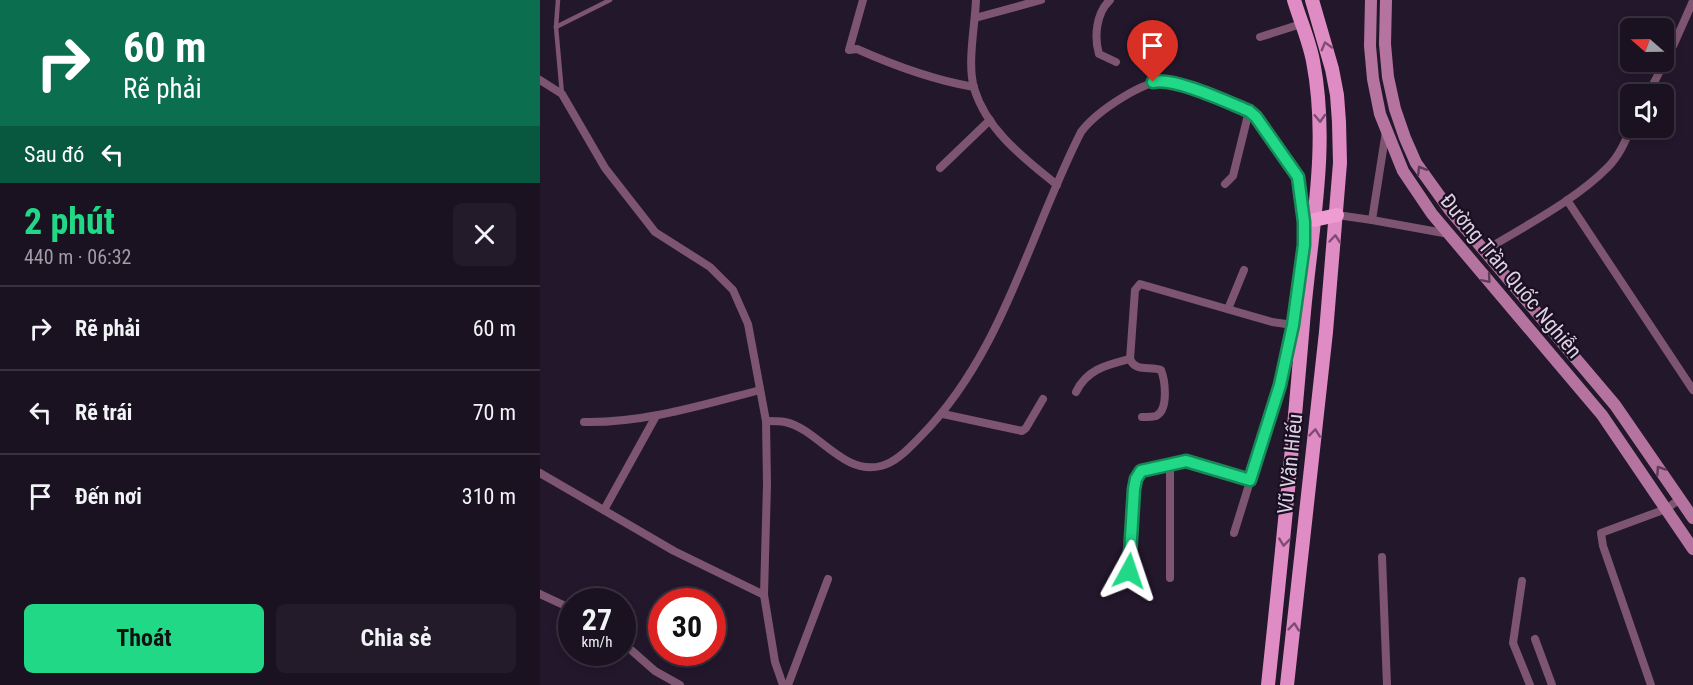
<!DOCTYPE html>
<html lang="vi">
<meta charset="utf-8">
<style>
:root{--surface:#1a1121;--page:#231a2a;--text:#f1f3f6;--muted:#9f9da5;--line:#38313f;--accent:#21d887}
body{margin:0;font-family:"Roboto Condensed",sans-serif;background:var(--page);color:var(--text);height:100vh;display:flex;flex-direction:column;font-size:22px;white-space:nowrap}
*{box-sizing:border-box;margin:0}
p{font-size:20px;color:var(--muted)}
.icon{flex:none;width:33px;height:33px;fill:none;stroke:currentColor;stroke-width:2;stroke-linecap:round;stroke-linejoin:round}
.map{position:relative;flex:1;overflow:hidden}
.details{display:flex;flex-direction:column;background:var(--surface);width:540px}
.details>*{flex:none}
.top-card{background:#0b6e4f;color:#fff;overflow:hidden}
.needle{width:39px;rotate:290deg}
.buttons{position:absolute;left:1080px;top:18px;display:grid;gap:12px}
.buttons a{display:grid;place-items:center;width:54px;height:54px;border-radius:9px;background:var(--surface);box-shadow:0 3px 9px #0003,0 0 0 2px var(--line);font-size:30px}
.speed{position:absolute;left:18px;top:588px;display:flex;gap:12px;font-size:30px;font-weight:700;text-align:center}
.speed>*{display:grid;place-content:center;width:78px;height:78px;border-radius:50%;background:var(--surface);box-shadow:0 3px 9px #0003,0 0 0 2px var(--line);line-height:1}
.speed small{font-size:15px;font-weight:400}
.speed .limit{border:9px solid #d22;background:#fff;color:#111}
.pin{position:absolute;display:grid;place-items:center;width:51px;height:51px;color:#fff;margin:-62px -26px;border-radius:50% 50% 50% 0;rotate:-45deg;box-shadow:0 0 6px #0007}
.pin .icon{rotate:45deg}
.me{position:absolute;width:66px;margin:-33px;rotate:5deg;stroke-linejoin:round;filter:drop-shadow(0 0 4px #0008)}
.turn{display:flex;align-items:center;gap:21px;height:126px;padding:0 24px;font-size:27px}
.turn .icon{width:78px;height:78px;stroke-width:2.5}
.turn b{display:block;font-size:42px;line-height:51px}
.then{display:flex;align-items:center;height:57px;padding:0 24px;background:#0003;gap:12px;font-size:22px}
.round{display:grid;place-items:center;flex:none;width:63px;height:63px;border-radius:9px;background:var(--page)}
.headline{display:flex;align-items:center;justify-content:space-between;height:102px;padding:0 24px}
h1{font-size:36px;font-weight:700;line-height:45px;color:var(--accent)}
.primary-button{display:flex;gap:12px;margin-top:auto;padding:12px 24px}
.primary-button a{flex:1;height:69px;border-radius:9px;background:var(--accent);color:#111;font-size:24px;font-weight:700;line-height:69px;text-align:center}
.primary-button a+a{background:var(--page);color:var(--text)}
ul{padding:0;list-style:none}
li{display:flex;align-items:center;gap:18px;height:84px;padding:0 24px;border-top:2px solid var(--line)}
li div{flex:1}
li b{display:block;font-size:22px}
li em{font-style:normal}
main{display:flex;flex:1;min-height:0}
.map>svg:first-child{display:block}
</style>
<main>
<section class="details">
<div class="top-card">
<div class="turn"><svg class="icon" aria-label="right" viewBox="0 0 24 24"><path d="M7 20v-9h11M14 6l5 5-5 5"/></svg><div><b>60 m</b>Rẽ phải</div></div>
<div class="then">Sau đó<svg class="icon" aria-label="left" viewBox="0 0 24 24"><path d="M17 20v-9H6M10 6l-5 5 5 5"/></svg></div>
</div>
<div class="headline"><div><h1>2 phút</h1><p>440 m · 06:32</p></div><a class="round"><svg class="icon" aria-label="close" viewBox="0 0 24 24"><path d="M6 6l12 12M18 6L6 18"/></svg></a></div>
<ul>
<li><svg class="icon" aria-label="right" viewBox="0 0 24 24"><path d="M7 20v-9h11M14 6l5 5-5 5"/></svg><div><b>Rẽ phải</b></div><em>60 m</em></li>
<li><svg class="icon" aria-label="left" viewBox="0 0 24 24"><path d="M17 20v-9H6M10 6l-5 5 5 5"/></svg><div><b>Rẽ trái</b></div><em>70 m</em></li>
<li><svg class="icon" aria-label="arrive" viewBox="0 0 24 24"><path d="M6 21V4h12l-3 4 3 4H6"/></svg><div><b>Đến nơi</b></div><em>310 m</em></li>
</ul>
<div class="primary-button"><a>Thoát</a><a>Chia sẻ</a></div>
</section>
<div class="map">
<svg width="1153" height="685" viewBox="0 0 1153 685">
<rect width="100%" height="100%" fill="#23172c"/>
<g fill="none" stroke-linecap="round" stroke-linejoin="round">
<!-- service -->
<g stroke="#7d5570" stroke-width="4.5">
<path d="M18,0L16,27L22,94"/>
<path d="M16,27L70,0"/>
</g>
<!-- minor -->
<g stroke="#7d5570" stroke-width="8">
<path d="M323,0L309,50L317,49C355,66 393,80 434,87"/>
<path d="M436,0C435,26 427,63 434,88C447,131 484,158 517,185"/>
<path d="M570,0C556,13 554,37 559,54L576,62"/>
<path d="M435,18L501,0"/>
<path d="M720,37L761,24"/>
<path d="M0,80L22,94L65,168L115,232L170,267L193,290L208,324L226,421L227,484L224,595L235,662L243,685"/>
<path d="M1108,94L1134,44L1153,1"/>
<path d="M400,168L450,120"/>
<path d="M685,184L693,176L709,111"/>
<path d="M1027,200L1153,390"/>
<path d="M797,215L832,220L909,234"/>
<path d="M832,220L846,131"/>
<path d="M944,251C983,227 1036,200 1068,167C1079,156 1085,142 1091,128"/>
<path d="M688,309L704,270"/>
<path d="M536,392C547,369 567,365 590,359"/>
<path d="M403,414L482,431L486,428L503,399"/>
<path d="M602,417C606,417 613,417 616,416C629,410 625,380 621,370C610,366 595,372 590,359L595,290L600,284L732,322L753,325"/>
<path d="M226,421C232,421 239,421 245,422C278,429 303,476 341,466C357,462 370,447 381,436C463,353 489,234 541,132C556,112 605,78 630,81L709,111L749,163L758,177L763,222V245L759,282"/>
<path d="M44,422C105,423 162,405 220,390"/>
<path d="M0,473L134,551L224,595"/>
<path d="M64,510L116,416"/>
<path d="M694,533L740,385L753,325L759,282H762"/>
<path d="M842,557L847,685"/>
<path d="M589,571L594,489L596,479L601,471L646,461L710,480"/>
<path d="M630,578V465"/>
<path d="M982,581L973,643L990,685"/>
<path d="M0,594L32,609"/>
<path d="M995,639L1012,685"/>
<path d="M82,642L115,671L140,685"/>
<path d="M248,685L288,579"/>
<path d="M1111,685L1063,546L1061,533L1126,509L1140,499"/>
</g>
<!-- secondary -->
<g stroke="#b5749f" stroke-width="12">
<path d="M831,0L830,46L833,79L840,114L863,171L892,214L1062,415L1153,549"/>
<path d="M846,0L845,44L848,77L855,109L865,138L876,163L909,209L1075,405L1153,518"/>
</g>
<!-- primary -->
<g stroke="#e08cc4" stroke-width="14">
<path d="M728,685C741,564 753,444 763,323C770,235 790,149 773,61C769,40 760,20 754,0"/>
<path d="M747,685L786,332L800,163L799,122L797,95L792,69L772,0"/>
</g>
<!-- trunk -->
<path stroke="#ee9cd2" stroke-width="14" d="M774,220L797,215"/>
</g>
<!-- one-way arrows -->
<defs><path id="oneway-chevron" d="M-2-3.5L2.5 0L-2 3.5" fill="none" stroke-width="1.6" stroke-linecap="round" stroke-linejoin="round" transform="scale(1.5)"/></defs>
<g stroke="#7c4d73">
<use href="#oneway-chevron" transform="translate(786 46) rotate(-105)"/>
<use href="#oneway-chevron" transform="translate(780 118) rotate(88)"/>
<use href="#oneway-chevron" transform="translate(795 239) rotate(-85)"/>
<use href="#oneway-chevron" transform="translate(775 433) rotate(-84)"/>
<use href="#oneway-chevron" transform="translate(744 542) rotate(96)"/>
<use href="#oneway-chevron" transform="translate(754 627) rotate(-84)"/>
</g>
<g stroke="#5f3c5a">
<use href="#oneway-chevron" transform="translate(881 170) rotate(-122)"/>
<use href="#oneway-chevron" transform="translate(947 279) rotate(49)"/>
<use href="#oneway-chevron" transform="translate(1120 470) rotate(-124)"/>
</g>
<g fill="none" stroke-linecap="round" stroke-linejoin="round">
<!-- route casing -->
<g stroke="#158c58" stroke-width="15">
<path id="route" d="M589,571L594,489L596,479L601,471L646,461L710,480L740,385L753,325L764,245V222L758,177L716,117L709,111C687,102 634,77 613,82"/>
</g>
<!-- route -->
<use href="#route" stroke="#21d887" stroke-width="10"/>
</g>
<g text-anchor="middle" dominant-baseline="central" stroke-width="4.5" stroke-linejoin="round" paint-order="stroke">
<!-- street labels -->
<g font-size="21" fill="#dbd3e1" stroke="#190e22">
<text transform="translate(971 276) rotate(50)">Đường Trần Quốc Nghiễn</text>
<text transform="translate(750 464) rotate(-84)">Vũ Văn Hiếu</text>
</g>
</g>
</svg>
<div class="buttons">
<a><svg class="needle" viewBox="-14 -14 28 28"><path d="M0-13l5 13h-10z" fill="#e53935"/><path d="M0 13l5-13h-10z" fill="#9f9da5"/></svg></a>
<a><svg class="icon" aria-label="sound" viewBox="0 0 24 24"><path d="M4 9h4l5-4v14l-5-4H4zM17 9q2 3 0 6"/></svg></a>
</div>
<div class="speed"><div>27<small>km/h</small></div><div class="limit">30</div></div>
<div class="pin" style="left:613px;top:82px;background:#d93025"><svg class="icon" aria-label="arrive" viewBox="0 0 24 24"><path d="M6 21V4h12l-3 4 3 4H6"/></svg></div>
<svg class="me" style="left:589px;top:571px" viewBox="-20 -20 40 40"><path d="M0-17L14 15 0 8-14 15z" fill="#21d887" stroke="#fff" stroke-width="4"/></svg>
</div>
</main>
